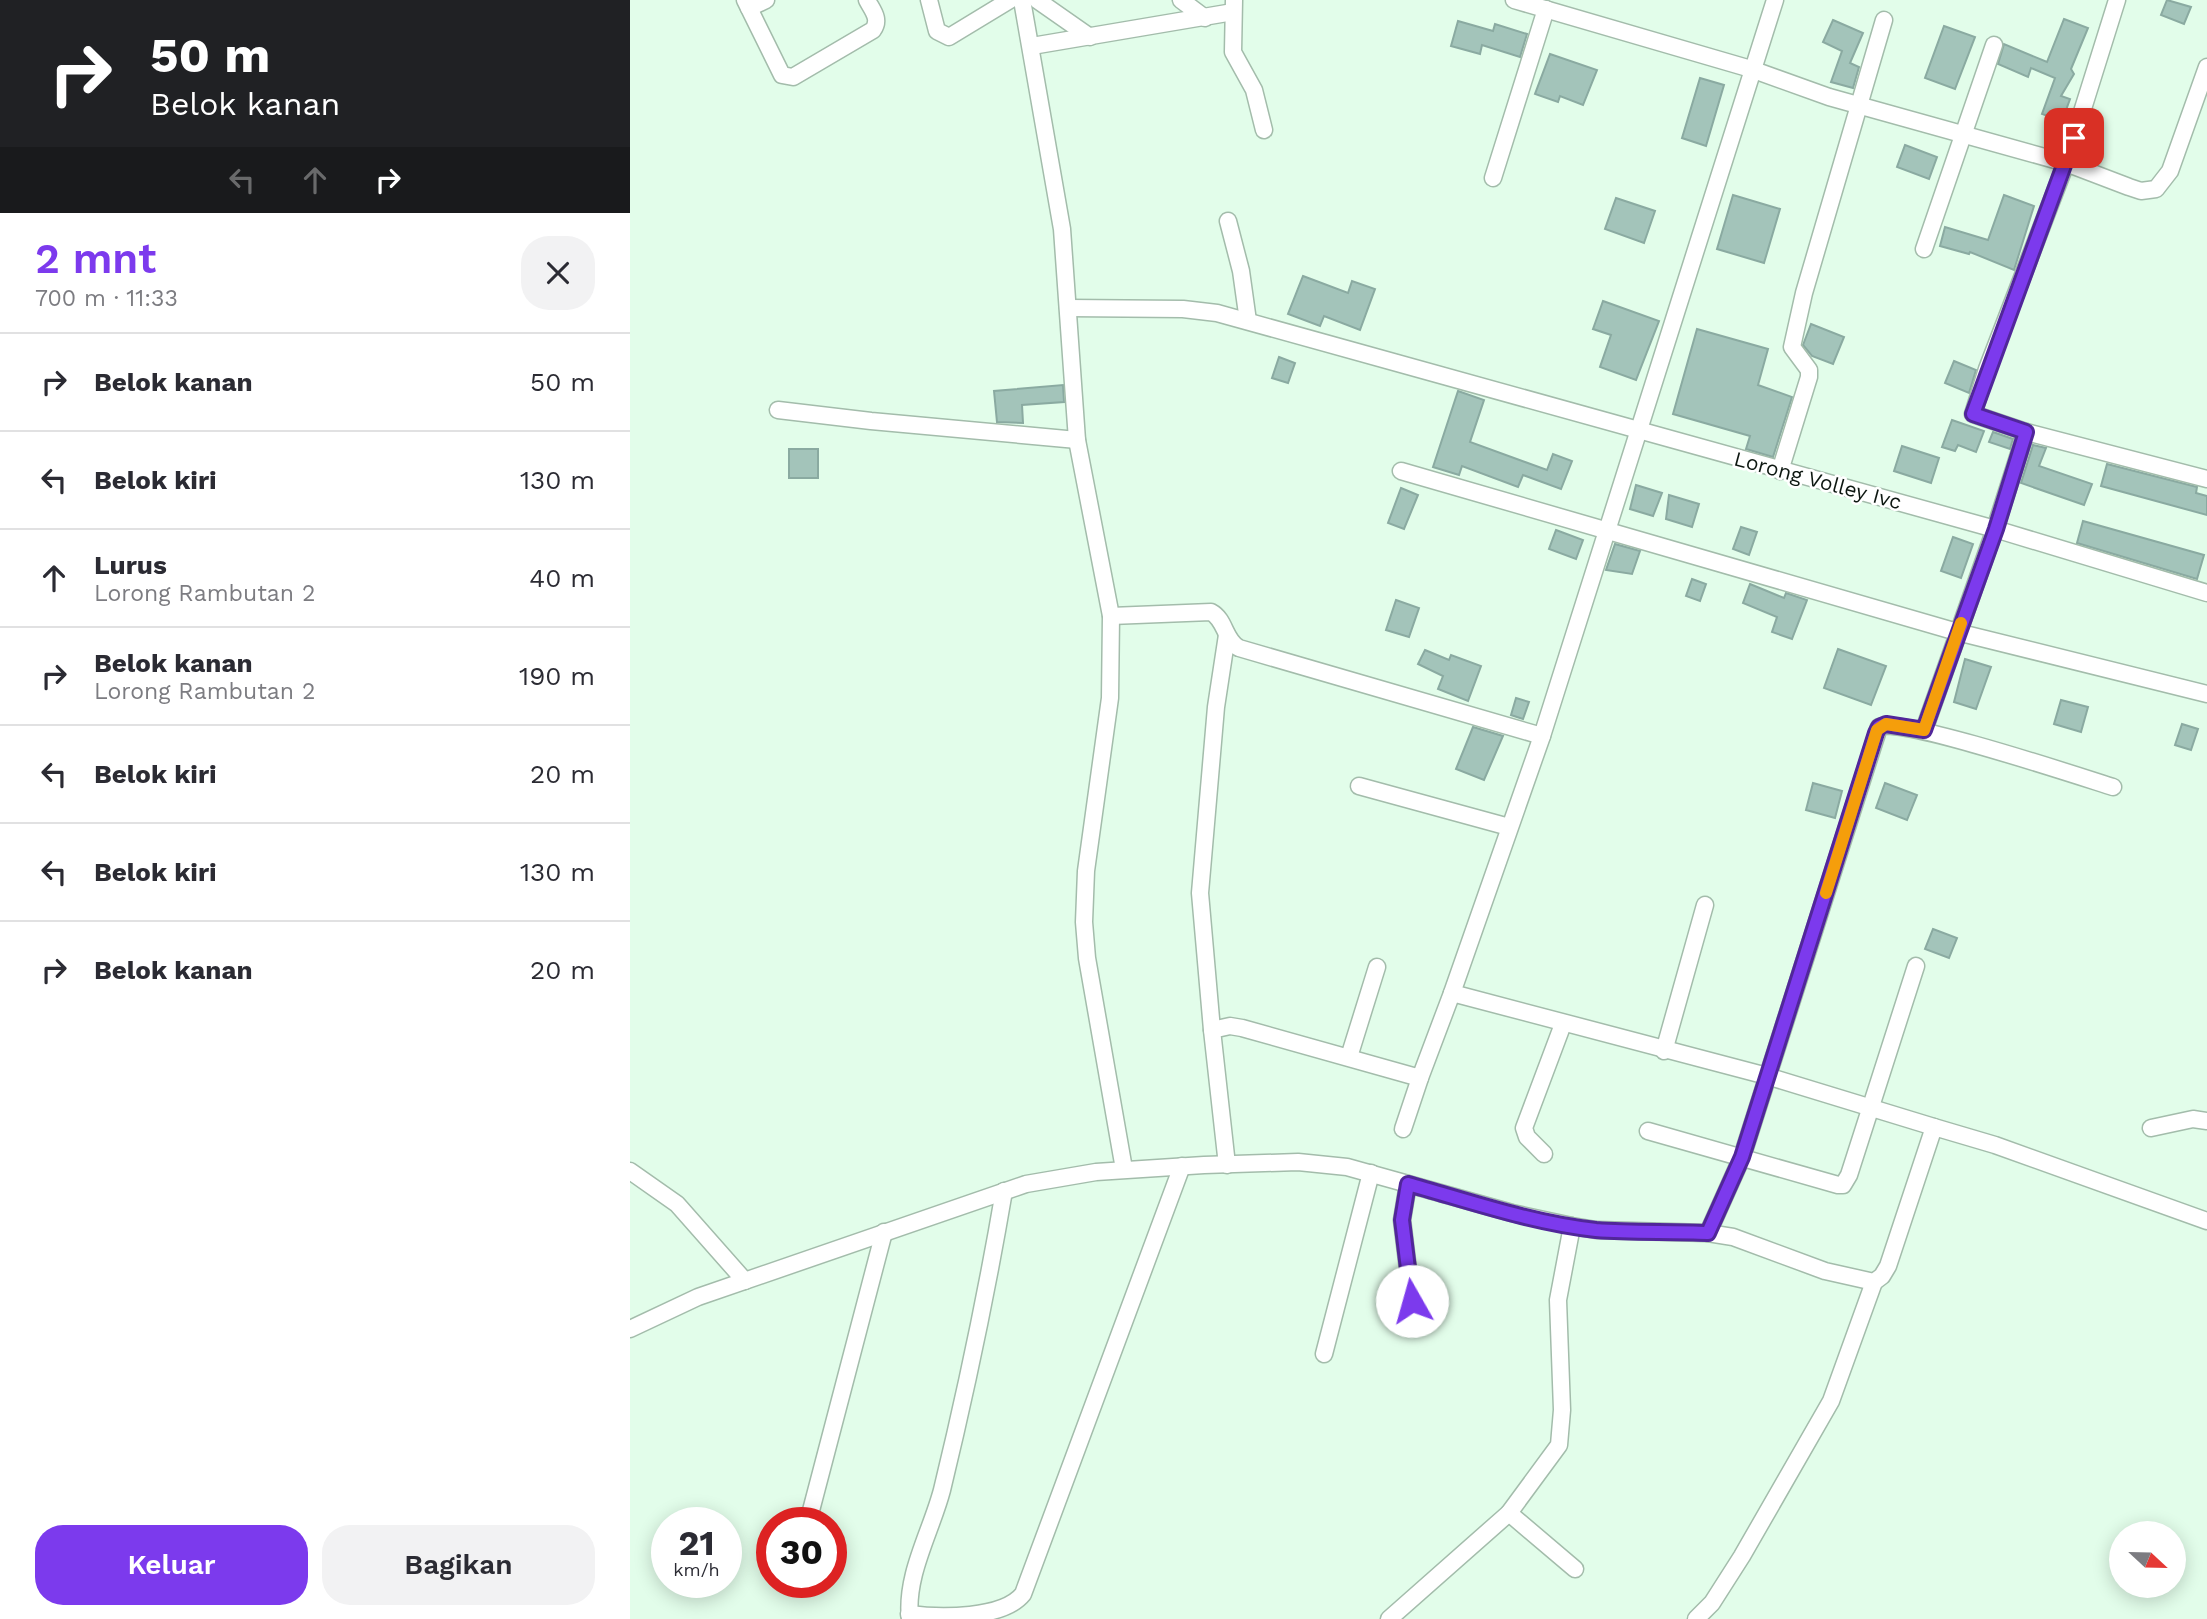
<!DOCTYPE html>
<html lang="id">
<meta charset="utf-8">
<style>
:root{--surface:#fff;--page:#f2f2f3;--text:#2b2b33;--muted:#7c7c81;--line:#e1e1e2;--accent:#7c3aed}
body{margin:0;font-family:"Work Sans",sans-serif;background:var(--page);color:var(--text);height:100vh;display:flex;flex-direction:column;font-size:26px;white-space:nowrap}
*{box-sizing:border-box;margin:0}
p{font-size:23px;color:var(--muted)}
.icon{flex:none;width:38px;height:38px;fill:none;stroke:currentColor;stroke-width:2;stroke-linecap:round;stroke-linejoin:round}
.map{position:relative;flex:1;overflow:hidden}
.sheet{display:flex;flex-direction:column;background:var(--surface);width:630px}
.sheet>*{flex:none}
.banner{background:#202124;color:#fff;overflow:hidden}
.needle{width:46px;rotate:112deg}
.fabs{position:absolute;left:1479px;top:1521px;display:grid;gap:14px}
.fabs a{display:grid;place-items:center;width:77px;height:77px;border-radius:50%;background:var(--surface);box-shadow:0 4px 18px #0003;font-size:35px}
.speed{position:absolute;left:21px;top:1507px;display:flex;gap:14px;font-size:35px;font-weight:700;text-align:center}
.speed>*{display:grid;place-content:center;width:91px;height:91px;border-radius:50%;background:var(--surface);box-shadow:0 4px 18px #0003;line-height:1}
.speed small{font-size:18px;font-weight:400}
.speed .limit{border:10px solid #d22;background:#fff;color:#111}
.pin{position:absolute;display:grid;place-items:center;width:60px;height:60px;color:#fff;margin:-30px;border-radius:14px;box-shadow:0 4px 10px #0006}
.me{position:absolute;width:77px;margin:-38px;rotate:353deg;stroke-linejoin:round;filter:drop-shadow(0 0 5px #0008)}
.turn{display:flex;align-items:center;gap:24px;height:147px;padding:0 35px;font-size:32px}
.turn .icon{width:91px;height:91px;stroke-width:2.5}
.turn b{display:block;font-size:49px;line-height:60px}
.lanes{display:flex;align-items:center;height:66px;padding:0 35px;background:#0003;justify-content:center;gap:35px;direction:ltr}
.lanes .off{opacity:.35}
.round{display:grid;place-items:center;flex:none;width:74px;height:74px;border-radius:28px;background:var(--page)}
.headline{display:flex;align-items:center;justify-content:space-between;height:119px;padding:0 35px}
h1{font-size:42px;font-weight:600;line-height:52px;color:var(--accent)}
.cta{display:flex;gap:14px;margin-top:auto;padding:14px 35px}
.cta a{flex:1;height:80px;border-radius:28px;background:var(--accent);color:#fff;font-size:28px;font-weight:600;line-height:80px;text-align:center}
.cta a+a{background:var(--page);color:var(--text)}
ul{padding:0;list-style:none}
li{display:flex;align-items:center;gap:21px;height:98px;padding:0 35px;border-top:2px solid var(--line)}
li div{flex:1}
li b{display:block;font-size:26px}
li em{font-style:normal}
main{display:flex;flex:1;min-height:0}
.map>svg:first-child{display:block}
</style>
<main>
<section class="sheet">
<div class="banner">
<div class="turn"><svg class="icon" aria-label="right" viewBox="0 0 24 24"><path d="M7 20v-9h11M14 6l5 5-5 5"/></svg><div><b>50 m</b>Belok kanan</div></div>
<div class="lanes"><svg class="icon off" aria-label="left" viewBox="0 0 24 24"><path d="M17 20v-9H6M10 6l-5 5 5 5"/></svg><svg class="icon off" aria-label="ahead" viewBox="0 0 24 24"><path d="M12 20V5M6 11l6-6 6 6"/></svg><svg class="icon" aria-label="right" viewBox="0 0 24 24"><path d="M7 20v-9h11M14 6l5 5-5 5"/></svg></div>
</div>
<div class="headline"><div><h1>2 mnt</h1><p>700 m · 11:33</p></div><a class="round"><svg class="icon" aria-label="close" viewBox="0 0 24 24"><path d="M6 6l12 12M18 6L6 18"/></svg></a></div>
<ul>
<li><svg class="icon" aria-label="right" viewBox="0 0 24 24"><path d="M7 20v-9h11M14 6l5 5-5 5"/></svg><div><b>Belok kanan</b></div><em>50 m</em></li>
<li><svg class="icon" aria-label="left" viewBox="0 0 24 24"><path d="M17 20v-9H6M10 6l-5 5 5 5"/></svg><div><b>Belok kiri</b></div><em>130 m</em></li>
<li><svg class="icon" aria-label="ahead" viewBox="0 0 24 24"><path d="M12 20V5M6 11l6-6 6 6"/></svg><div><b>Lurus</b><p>Lorong Rambutan 2</p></div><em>40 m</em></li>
<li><svg class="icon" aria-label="right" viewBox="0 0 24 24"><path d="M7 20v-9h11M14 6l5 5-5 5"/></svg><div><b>Belok kanan</b><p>Lorong Rambutan 2</p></div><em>190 m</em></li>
<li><svg class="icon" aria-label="left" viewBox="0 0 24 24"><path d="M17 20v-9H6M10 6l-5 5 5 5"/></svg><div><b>Belok kiri</b></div><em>20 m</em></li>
<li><svg class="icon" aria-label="left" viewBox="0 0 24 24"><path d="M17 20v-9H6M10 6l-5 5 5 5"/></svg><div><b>Belok kiri</b></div><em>130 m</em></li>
<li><svg class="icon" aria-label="right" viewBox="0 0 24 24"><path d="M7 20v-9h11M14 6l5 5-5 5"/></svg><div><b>Belok kanan</b></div><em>20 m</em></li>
</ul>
<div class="cta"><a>Keluar</a><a>Bagikan</a></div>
</section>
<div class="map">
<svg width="1577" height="1619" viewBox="0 0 1577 1619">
<rect width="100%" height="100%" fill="#e2fdea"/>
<!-- building -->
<g fill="#a3c4ba" stroke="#8aaaa1" stroke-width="2">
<path d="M1537,0L1561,7L1554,24L1531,15Z"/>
<path d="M1434,19L1458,28L1441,69L1444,74L1431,96L1440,99L1432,121L1412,114L1425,78L1401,68L1398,77L1368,64L1374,44L1417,62Z"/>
<path d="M1203,20L1233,33L1220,63L1229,67L1223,88L1201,82L1212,51L1193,42Z"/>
<path d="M828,21L863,31L865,24L897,34L890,57L852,45L850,54L821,46Z"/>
<path d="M1314,26L1345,37L1325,89L1295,78Z"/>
<path d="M920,54L967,70L953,105L930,96L928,102L905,94Z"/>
<path d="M1070,78L1094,85L1076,146L1052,138Z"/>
<path d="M1275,145L1307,157L1299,179L1267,167Z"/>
<path d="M1103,195L1150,209L1134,263L1087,249Z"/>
<path d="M1374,195L1404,206L1384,270L1340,252L1339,254L1310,246L1315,227L1358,240Z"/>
<path d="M986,198L1025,211L1014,243L975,229Z"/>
<path d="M673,276L718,293L722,281L745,289L730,330L694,316L690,326L658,314Z"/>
<path d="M973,301L1029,321L1006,380L970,367L981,335L963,329Z"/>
<path d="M1181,324L1214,337L1203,364L1182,356L1173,345Z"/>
<path d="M1067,329L1138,349L1128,385L1162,397L1143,457L1116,449L1120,436L1043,414Z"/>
<path d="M649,357L665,363L658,383L642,378Z"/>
<path d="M1324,361L1346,370L1339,393L1315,383Z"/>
<path d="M433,385L434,402L392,405L393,423L367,422L364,391Z"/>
<path d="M828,391L854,400L840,442L917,470L923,454L942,461L931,489L893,475L888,487L832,466L829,475L803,467Z"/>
<path d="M1322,420L1354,431L1346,452L1328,445L1325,451L1312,447Z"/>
<path d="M1363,432L1383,439L1380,449L1359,442Z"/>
<path d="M1403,445L1416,448L1409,466L1462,484L1454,505L1391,483Z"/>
<path d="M1272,446L1309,458L1301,483L1264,471Z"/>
<rect x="159" y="449" width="29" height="29"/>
<path d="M1477,464L1567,487L1566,493L1577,496V515L1471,486Z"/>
<path d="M1006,485L1032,493L1023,516L1000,509Z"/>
<path d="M771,488L788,495L774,529L758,523Z"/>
<path d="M1039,495L1069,504L1062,527L1036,519Z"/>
<path d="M1453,521L1574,555L1567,579L1447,543Z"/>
<path d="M1111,527L1127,532L1119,555L1103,549Z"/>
<path d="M926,530L953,540L946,559L919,549Z"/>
<path d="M1323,537L1343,544L1331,578L1311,571Z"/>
<path d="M985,544L1010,551L1002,574L976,570Z"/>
<path d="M1062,579L1076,584L1070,601L1056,596Z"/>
<path d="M1120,584L1154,598L1156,593L1177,600L1162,639L1142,632L1147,617L1113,603Z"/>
<path d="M766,600L789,608L779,637L756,630Z"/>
<path d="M1208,649L1256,666L1241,705L1194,688Z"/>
<path d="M795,650L819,660L821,655L851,666L838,701L808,689L813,676L788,664Z"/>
<path d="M1335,659L1361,667L1346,709L1324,702Z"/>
<path d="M886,698L899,702L893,719L881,715Z"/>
<path d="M1431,700L1458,707L1451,732L1424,724Z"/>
<path d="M1552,724L1568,729L1561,750L1545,745Z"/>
<path d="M843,727L873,736L854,780L826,769Z"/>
<path d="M1183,783L1212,791L1205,818L1176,810Z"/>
<path d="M1255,783L1287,795L1277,820L1246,808Z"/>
<path d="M1303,929L1327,938L1319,958L1295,949Z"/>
</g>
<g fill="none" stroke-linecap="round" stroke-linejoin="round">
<!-- minor casing -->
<g stroke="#a3bcab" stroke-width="19">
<g id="minor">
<path d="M115,0L152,75L163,77L243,30C251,19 242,10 237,0"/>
<path d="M299,0L307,31L319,37L380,0"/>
<path d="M392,0L432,229L447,440L481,616L480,698L456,871L454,922L457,958L494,1169"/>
<path d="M407,0L460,37"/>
<path d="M551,0L575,18"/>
<path d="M604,0L603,52L624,90L634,130"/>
<path d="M884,0L1121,69L1199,97L1436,163L1499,187L1511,191L1526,189L1540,171L1577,67"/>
<path d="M1145,0L912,736L822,993L1137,1076L1304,1127"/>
<path d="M119,8L136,0"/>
<path d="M402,46L603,12"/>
<path d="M863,178L916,9"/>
<path d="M598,221L611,271L618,321"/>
<path d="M1294,249L1364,45"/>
<path d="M438,308L553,309L587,313L1365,529L1577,593"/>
<path d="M148,410L241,421L447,440"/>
<path d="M1396,432L1343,414L1357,369L1436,163L1487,0"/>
<path d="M771,471L1327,632L1577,694"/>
<path d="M1150,471L1179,377V370L1162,347L1174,293L1254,20"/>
<path d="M481,616L581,612C596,620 594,640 609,648L912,736"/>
<path d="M1294,730L1365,529L1396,432L1577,479"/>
<path d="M729,786L879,827"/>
<path d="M582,1030L570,893L586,707L597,635"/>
<path d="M1034,1051L1075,905"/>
<path d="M719,1057L747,967"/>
<path d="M1521,1128L1563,1119L1577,1121"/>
<path d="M773,1129L790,1078"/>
<path d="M1018,1131L1208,1185H1213L1219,1175L1286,966"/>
<path d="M914,1154L897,1137L894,1128L933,1024"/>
<path d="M597,1165L582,1030L600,1026L612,1028L790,1078L822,993"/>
<path d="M0,1171L47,1204L115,1281"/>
<path d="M778,1184L772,1220L782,1302L791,1324"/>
<path d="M1078,1233L1112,1157L1249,727C1267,716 1451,777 1483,787"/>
<path d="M0,1329L68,1297L396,1184L466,1172L574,1165L668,1162L717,1167L882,1213L942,1226L966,1230L1078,1233L1103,1237L1195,1271L1244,1282L1252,1276L1258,1266L1304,1127L1365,1145L1577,1221"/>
<path d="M694,1354L741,1173"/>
<path d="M879,1513L945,1569"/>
<path d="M178,1522L254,1232"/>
<path d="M279,1614C310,1618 373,1619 393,1594L552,1166"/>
<path d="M280,1619C275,1575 301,1532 312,1490C336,1391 357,1291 374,1191"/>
<path d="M759,1619L879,1513L929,1445L932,1410L928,1300L942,1226"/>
<path d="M1066,1619L1082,1603L1112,1556L1201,1401L1244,1282"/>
</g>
</g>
<!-- minor -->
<use href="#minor" stroke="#fff" stroke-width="16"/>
</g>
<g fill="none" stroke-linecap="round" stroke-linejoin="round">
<!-- route casing -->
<g stroke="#51269a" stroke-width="18">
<path id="route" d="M782,1301L772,1220L778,1184C839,1201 902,1223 966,1230C1003,1233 1041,1231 1078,1233L1112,1157L1246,733L1249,727L1256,724L1294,730L1366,529L1396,432L1343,414L1444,138"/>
</g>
<!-- route -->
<use href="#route" stroke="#7c3aed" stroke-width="12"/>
<!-- slow -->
<path stroke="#f59e0b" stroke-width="12" d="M1196,893L1247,730L1256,724L1294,730L1331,623"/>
</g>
<g text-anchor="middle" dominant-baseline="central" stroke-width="5" stroke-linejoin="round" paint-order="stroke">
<!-- street labels -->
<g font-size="21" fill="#0d1711" stroke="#fff">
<text transform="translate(1188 480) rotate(15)">Lorong Volley Ivc</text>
</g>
</g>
</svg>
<div class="fabs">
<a><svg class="needle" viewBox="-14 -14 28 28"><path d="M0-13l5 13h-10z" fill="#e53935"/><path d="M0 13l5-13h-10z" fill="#7c7c81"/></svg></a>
</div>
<div class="speed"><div>21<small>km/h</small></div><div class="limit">30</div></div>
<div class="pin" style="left:1444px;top:138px;background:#d93025"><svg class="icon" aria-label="arrive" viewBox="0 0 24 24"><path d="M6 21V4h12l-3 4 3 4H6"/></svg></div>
<svg class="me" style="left:782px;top:1301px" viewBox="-20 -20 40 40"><circle r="19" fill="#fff"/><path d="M0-13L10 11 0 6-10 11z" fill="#7c3aed"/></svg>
</div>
</main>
